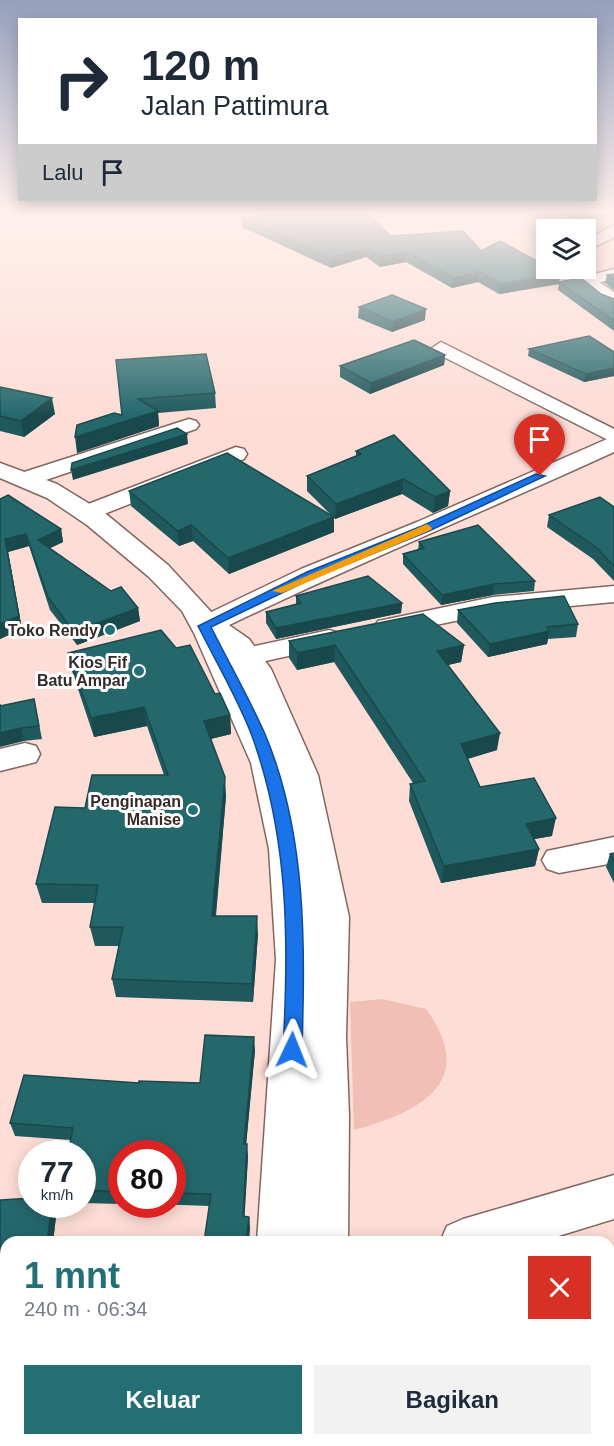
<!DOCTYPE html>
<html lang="id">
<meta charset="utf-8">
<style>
:root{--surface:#fff;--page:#f2f2f3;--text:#1f2937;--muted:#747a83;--accent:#246f74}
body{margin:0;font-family:Arial,sans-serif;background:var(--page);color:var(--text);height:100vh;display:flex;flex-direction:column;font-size:22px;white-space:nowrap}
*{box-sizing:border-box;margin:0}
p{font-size:20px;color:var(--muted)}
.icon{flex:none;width:33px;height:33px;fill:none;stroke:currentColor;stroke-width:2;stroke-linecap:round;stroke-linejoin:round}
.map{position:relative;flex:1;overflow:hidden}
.side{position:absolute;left:0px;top:1236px;width:615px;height:210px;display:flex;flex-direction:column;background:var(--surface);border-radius:18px 18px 0 0;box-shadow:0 3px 15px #0003}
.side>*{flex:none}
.banner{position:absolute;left:18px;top:18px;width:579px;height:183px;border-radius:0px;box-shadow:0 3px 15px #0003;background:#fff;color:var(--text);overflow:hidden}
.controls{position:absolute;left:536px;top:219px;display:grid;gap:12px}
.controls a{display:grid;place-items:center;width:60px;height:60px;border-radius:0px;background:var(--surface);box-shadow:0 3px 15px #0003;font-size:30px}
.speed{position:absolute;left:18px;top:1140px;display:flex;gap:12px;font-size:30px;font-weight:700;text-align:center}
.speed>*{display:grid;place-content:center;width:78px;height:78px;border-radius:50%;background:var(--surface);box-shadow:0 3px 15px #0003;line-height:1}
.speed small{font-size:15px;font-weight:400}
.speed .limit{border:9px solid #d22;background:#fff;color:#111}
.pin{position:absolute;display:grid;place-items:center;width:51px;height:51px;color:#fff;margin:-62px -26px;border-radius:50% 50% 50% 0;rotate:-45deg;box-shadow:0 0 6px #0007}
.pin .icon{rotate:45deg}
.me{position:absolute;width:66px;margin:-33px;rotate:2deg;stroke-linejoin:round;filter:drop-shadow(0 0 4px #0008)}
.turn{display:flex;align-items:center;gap:21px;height:126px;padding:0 24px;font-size:27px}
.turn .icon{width:78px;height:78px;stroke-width:2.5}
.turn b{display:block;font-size:42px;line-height:51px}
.then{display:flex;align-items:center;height:57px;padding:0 24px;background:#0003;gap:12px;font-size:22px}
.round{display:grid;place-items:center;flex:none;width:63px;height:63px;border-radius:0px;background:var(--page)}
.head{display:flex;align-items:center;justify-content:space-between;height:102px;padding:0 24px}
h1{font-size:36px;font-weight:700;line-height:45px;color:var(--accent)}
.action{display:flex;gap:12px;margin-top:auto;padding:12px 24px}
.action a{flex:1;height:69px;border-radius:0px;background:var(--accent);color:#fff;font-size:24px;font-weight:700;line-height:69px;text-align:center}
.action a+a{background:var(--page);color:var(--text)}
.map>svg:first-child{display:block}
</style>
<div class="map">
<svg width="614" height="1446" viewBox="0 0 614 1446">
<rect width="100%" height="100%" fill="#feddd6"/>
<!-- green -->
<path fill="#f1bfb6" d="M382,999L426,1009C479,1082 420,1112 354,1130L350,1002Z"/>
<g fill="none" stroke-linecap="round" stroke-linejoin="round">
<!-- street casing -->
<g stroke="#826660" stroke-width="3">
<g id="street">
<path d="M614,269V279L586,286L578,281L580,278Z"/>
<path d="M441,342L614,429V443L434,352L432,348Z"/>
<path d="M189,419L196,421L199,425L196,429L34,484H18L15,479L18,474Z"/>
<path d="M236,447L244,449L247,454L244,459L94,518H78L74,513L78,508Z"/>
<path d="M614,586V602L493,613L388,635L378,633L374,627L378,621L388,619L493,597Z"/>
<path d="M329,630L339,633L343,639L339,645L247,665L237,662L233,656L237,650Z"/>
<path d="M25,743L36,746L40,754L36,762L0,771V749Z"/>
<path d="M614,837V863L559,873L547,869L542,860L547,851Z"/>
<path d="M614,1175V1219L539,1242H440L447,1226L463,1219Z"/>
<path d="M6,1401V1440H26L22,1446H0V1402Z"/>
</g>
</g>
<!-- secondary casing -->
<g stroke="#826660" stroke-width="3">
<g id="secondary">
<path d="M614,225V237L585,252V240Z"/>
<path d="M568,268H585L592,277L614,292V307C595,302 578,284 568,268Z"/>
<path d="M614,436V452C483,512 351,566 221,629L211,632L201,629L196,623L201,617L301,569L417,522Z"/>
</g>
</g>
<!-- highway casing -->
<g stroke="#826660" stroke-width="3">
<g id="highway">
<path d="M0,463L57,484L106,514L168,565L213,614L249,639L271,669L318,775L349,917L346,1037L349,1116L348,1242H257L276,960L269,849L251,763L194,633L182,611L149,577L87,525L47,498L0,478Z"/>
<path d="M277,1440H336L339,1446H280Z"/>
</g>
</g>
<!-- street -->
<use href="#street" fill="#fff" fill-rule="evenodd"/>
<!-- secondary -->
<use href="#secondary" fill="#fff" fill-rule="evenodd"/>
<!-- highway -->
<use href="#highway" fill="#fff" fill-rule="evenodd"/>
</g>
<!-- wall -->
<g fill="#1f595d">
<path d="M557,214H610L593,223Z"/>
<path d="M242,218L391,236L481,251L560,274L559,284L499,294L478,282L452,288L406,262L380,267L366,257L331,268L242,227Z"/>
<path d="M614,274V290L605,283L607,275Z"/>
<path d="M559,282L614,299V331L558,290Z"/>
<path d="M359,307L425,320L392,332L358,318Z"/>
<path d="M529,349L614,352V376L584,382L528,356Z"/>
<path d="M445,355L444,365L370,394L340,377V366Z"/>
<path d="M116,360L215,393L216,408L158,413L159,426L77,453L122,415Z"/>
<path d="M0,387L55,414L24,437L0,431Z"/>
<path d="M356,451L450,491L448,506L433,513L402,494L335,519L334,518V532L229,574L193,541L179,546L131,506L129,491L333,517L307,491V476L356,457Z"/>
<path d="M0,499L61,529L63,542L50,548L111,591L138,608L140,621L77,645L50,610L29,546L8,552L22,629L0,639Z"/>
<path d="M614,507V581L593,559L547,527L549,515Z"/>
<path d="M419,542L535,581L534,591L493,595L441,605L403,564V554L418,550Z"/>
<path d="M296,596L402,603L401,613L276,639L266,623V612L296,605Z"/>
<path d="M458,610L578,624L576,637L548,639L547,644L488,657L457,623Z"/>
<path d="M289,641L464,645L461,662L448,665L497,750L468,759L480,787L552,836L534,839L539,849L535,866L441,883L409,801L410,784L413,783L334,662L297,670L289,658Z"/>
<path d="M68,653L215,694L230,715L231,734L211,739L226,796L216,916L258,934L253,1002L116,997L112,979L119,946H95L90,927L95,903H42L36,884L164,775L147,726L94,737L72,671Z"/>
<path d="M34,699L42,739L24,741L0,706Z"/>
<path d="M614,853V883L606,867L610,854Z"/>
<path d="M255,1050L246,1144L248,1157L244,1216L249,1217L250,1229L209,1206L153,1204H172V1154H122V1204L82,1203V1154L71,1140L15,1136L10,1123L139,1083H200Z"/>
<path d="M0,1200L57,1208L53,1242H6V1285H0Z"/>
</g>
<!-- shaded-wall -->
<g fill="#19494c">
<path d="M595,214H610L593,223Z"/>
<path d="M367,248L366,257L331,268V258Z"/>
<path d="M407,252L406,262L380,267V257Z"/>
<path d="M480,272L478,282L452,288L453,278Z"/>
<path d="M560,274L559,284L499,294L501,284Z"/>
<path d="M426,309L425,320L392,332L393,322Z"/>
<path d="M445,355L444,365L370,394L371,383Z"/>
<path d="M614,368V376L584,382L586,374Z"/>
<path d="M52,398L55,414L24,437L21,421Z"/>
<path d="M158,411L159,426L77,453L75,437Z"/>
<path d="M187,434L188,444L73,480L71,470Z"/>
<path d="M403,479L402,494L335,519L336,504Z"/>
<path d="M450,491L448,506L433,513L435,497Z"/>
<path d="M334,517V532L229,574L228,558Z"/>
<path d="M191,525L193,541L179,546L178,531Z"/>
<path d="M61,529L63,542L40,553L38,540Z"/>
<path d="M26,534L29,546L8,552L22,629L0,639V624L5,539Z"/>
<path d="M494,584L493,595L441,605L442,595Z"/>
<path d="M402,603L401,613L276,639V628Z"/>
<path d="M138,608L140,621L77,645L74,632Z"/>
<path d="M549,631L547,644L488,657L490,644Z"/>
<path d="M335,645L334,662L297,670V653Z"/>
<path d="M464,645L461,662L435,668L437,651Z"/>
<path d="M144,707L147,726L94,737L91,718Z"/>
<path d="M230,715L231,734L206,740L204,721Z"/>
<path d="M21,728L24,741L0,747V733Z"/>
<path d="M500,733L497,750L459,761L461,744Z"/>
<path d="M225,777L226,796L214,934L212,916Z"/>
<path d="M556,818L552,836L523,841L526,824Z"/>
<path d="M539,849L535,866L441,883L444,866Z"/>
<path d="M257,916L258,934L253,1002L252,984Z"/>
<path d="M254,1037L255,1050L245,1157L244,1144Z"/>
<path d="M247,1144L248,1157L244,1228L243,1216Z"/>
<path d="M52,1204H56L57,1208L53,1242H47Z"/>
<path d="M249,1217L250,1229L249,1242H246Z"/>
<path d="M157,1440H160L161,1446H158Z"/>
</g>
<!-- building -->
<g fill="#24686c" stroke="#19494c" stroke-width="1.5">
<path d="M276,214H368L391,236L463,231L481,251L500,241L546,266V268H550L560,274L501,284L480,272L453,278L407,252L380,257L367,248L331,258L242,218Z"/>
<path d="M614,274V280L607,275Z"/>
<path d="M581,278L601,294L614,299V321L559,282Z"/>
<path d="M392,295L426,309L393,322L359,307Z"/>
<path d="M589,336L614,352V368L586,374L529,349Z"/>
<path d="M414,340L445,355L371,383L340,366Z"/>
<path d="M206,354L215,393L138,399L158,411L75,437L77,425L114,413L122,415L116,360Z"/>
<path d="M0,387L52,398L21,421L0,416Z"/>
<path d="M177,428L187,434L71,470L72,463Z"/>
<path d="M394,435L450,491L435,497L403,479L336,504L307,476L361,454L356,451Z"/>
<path d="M227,453L334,517L228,558L191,525L178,531L129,491Z"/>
<path d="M8,495L61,529L38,540L111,591L121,587L138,608L74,632L48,597L26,534L5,539L19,616L0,624V499Z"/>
<path d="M600,497L614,507V566L596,547L549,515Z"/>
<path d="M478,525L535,581L494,584L442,595L403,554L424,548L419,542Z"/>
<path d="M368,576L402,603L276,628L266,612L301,603L296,596Z"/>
<path d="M564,596L578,624L547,627L549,631L490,644L458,610L495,603Z"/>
<path d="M423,614L464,645L437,651L500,733L461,744L480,787L534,778L556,818L526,824L539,849L444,866L410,784L425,781L335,645L297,653L289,641Z"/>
<path d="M161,630L176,648L190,645L215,694L220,693L230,715L204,721L225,777L212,916H257L252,984L112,979L123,927H90L98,885L36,884L55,807L85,808L92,775H168L144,707L91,718L68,653Z"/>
<path d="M34,699L39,726L21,728L0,733V704V706Z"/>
<path d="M614,853V862L610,854Z"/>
<path d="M205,1035L254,1037L244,1144H247L243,1216L249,1217L246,1242H204L211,1194L172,1193V1154H122V1192L82,1190V1154H68L73,1128L10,1123L24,1075L139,1083V1081L200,1083Z"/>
<path d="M32,1198V1204H52L47,1242H6V1274H0V1200Z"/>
<path d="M111,1440H157L158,1446H76Z"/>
</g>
<!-- sky -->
<linearGradient id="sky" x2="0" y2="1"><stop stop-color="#95a0bc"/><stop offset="0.51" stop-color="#fff0ed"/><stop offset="1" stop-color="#fff0ed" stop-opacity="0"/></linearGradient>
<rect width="614" height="416" fill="url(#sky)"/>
<!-- route -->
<path fill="#1a73e8" stroke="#114b97" stroke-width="1.5" d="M536,474L545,476L429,531L315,577L211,627C229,663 249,698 265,734C307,834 305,944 302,1050L299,1056L292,1059L286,1056L283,1050C289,943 289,838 252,736C238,699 216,662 198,626L307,572L422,526Z"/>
<!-- slow -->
<path fill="#f59e0b" d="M427,524L432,528L431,530L282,593L272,591Z"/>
<!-- markers -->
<g fill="#246f74" stroke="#fff" stroke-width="2">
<circle cx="110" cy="630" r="6"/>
<circle cx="139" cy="671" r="6"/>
<circle cx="193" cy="810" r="6"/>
</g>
<g text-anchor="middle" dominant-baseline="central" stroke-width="6" stroke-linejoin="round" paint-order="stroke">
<!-- poi labels -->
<g font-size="16" font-weight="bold" fill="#362a28" stroke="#fff" text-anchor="end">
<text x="98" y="630">Toko Rendy</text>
<text x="127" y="662">Kios Fif<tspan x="127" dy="18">Batu Ampar</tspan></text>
<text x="181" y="801">Penginapan<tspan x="181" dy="18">Manise</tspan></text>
</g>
</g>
</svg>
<div class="controls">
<a><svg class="icon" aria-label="layers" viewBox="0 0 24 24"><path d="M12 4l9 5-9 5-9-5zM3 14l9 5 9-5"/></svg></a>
</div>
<div class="speed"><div>77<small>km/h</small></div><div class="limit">80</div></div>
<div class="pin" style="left:540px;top:476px;background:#d93025"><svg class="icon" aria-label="arrive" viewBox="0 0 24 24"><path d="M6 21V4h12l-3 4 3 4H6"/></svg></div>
<svg class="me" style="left:292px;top:1050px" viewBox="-20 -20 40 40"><path d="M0-17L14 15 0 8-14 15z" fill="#1a73e8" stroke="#fff" stroke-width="4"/></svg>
<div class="banner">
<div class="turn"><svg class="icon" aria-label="right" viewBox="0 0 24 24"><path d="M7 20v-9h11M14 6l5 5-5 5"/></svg><div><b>120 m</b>Jalan Pattimura</div></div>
<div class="then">Lalu<svg class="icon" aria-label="arrive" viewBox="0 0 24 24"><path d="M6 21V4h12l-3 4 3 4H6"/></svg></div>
</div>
<section class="side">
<div class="head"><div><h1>1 mnt</h1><p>240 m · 06:34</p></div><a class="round" style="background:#d93025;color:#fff"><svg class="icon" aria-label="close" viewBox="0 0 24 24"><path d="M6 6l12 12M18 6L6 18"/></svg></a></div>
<div class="action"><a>Keluar</a><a>Bagikan</a></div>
</section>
</div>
